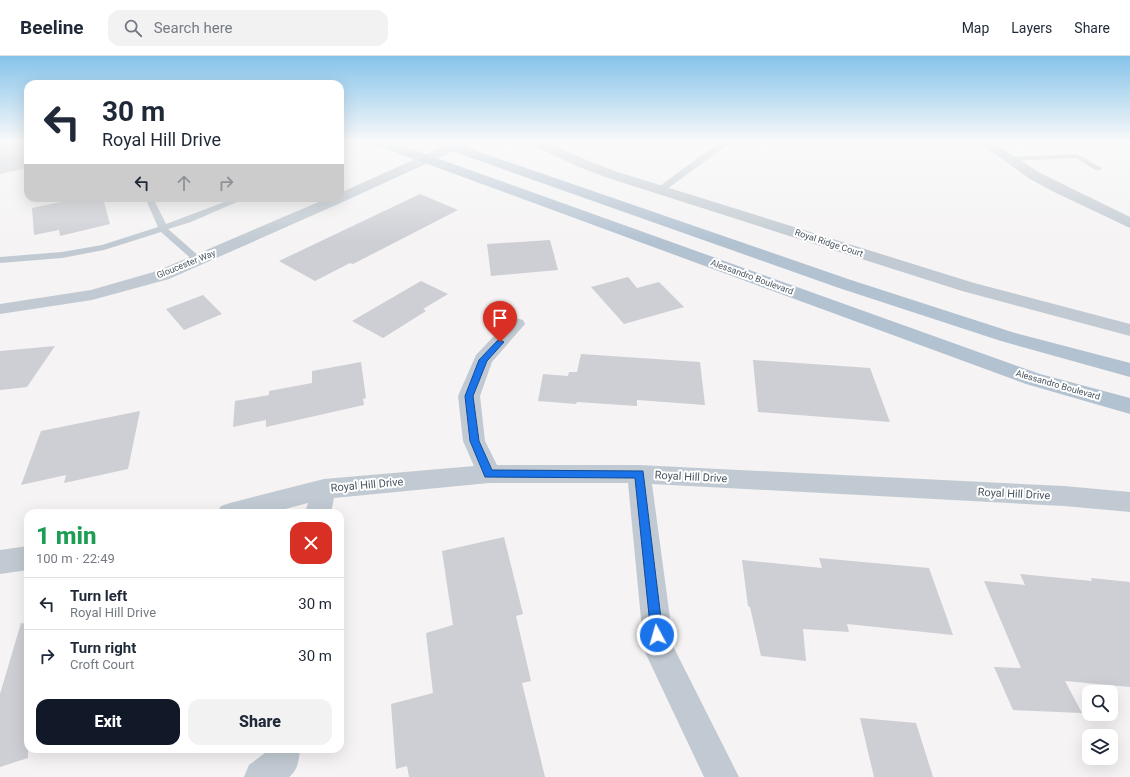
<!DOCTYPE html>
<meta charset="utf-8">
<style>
:root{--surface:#fff;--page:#f2f2f3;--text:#1f2937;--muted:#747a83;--line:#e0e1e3;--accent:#111827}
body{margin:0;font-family:Roboto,sans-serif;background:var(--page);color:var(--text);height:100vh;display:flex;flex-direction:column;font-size:15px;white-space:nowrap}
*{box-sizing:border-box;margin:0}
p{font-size:13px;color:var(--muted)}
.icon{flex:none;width:22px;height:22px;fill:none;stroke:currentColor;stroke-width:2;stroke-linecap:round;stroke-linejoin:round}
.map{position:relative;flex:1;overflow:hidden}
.sheet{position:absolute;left:24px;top:453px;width:320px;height:244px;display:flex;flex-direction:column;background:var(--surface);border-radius:12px;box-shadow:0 4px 16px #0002}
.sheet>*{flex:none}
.guide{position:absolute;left:24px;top:24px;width:320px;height:122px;border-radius:12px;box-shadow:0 4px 16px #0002;background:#fff;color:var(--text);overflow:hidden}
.controls{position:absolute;left:1082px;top:629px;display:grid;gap:8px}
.controls a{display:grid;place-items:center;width:36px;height:36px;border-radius:8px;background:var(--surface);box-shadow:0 4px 16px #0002;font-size:20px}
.pin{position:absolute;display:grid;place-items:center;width:34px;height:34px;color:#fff;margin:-41px -17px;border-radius:50% 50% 50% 0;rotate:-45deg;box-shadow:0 0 4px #0007}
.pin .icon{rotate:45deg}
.me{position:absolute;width:44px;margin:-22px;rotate:354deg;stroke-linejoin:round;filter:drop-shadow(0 0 3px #0008)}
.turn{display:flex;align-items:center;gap:14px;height:84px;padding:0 12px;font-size:18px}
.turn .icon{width:52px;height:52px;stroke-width:2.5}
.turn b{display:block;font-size:28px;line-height:34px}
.lanes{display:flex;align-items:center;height:38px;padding:0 12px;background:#0003;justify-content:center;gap:20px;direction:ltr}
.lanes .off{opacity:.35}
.round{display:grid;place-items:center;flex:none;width:42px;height:42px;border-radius:12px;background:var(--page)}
.headline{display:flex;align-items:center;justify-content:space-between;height:68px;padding:0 12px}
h1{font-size:24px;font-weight:800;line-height:30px;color:#1e9e55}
.action{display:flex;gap:8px;margin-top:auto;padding:8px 12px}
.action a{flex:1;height:46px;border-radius:12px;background:var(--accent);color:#fff;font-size:16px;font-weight:800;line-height:46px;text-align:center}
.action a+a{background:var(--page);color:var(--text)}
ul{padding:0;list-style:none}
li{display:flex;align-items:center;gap:12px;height:52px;padding:0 12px;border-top:1px solid var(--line)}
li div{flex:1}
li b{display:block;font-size:15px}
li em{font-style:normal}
header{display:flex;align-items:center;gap:24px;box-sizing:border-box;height:56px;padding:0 20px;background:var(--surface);border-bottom:1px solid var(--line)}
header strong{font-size:19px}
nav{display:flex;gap:22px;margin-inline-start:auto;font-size:14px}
.search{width:280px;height:36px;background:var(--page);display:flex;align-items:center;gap:10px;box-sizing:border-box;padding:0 14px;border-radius:12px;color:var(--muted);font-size:15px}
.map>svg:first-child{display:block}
</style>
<header>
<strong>Beeline</strong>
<div class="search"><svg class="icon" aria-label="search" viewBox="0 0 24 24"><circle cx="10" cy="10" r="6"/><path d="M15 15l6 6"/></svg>Search here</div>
<nav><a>Map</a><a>Layers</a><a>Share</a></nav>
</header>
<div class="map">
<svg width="1130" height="721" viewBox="0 0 1130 721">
<rect width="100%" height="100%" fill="#f5f3f3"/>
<!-- building -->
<g fill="#cdcfd5">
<path d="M18,85H28V112L0,118V89Z"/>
<path d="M420,138L458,154L353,208L350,207L315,225L279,205Z"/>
<path d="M79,142H103L110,168L60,180L59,174L34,179L32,152Z"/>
<path d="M550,184L558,214L491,220L487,188Z"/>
<path d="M628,221L637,232L659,226L684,251L624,268L591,231Z"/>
<path d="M421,225L448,238L423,253L426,255L383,282L352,265Z"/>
<path d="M203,239L222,258L184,274L166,253Z"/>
<path d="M55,290L27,331L0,334V295Z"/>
<path d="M581,298L700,306L705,349L637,344V350L577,346L576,348L538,345L543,318L568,320L569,316H577Z"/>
<path d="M753,304L870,312L890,366L758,356Z"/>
<path d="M361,306L366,342L363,343L364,349L266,371V364L233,371L235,345L269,339V335L312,327V315Z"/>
<path d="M140,355L128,413L64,427L66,419L21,429L41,375Z"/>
<path d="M504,481L523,558L516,560L531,625L522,627L545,721H409L407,710L396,713L391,648L433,637L426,577L453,569L442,495Z"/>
<path d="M819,502L929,512L953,579L847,568L849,576L803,573L806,605L761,600L750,551L748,550L742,504L822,512Z"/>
<path d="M1020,518L1092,525L1091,522L1130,526V631L1065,625L1082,657L1013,654L994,611L1021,612L984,525L1025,529Z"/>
<path d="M21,567L28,568V702L0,711V638Z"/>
<path d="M860,662L916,667L933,721H874Z"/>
</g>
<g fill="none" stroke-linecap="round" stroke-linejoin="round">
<!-- service -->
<g fill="#c1cad2" fill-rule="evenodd">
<path d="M725,85H735L719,95L663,136H657L656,134L657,132L713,91Z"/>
<path d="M1077,98L1102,112L1101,114H1095L1076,102L1009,105L1005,103L1009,101Z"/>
<path d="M147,142H155L154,144L166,168L235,142H246L191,166L168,173L201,202L203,204L201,206H195L161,176L104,194L62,202L0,207V201L62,196L102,189L158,171L146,144Z"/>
</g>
<!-- minor -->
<g fill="#c1cad2" fill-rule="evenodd">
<path d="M455,85H471L469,88L345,145L169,223L92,244L0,258V248L91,234L157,215L328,142H340V137Z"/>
<path d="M528,85H544L589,105L618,116L974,227L1130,268V280L962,235L608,122L579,111L530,88Z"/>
<path d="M977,85H991L1040,117L1130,161V172L1052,135L1030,123Z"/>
<path d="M516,262L523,264L525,268L492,306L480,340L485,385L497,409H639L1064,430L1130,436V456L1064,450L652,428L674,592L739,721H704L644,594L628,427H489L334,442L331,457H305L308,447L270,457H217L221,450L230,447L324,423L474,410L463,385L458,340L476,299L509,264Z"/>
<path d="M28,490V514L0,518V494Z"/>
<path d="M266,693H300C299,704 298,714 289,721H244L249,709L266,696Z"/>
</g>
<!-- primary -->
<g fill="#b3c2d1" fill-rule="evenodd">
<path d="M371,85H389L1040,318L1130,342V358L1026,328L373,88Z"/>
<path d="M430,85H448L851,224L1015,277L1130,307V321L1001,285L839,232L432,88Z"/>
</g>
</g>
<!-- sky -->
<linearGradient id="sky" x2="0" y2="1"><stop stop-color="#85c3ea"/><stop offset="0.46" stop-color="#fafafa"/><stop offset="1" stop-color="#fafafa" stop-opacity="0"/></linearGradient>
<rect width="1130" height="186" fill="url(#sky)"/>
<!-- route -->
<path fill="#1a73e8" stroke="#114b97" d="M500,284L504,286L487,305L473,340L479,385L492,414L643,415L663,579L661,583L657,585L653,583L651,579L635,422L485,421L470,385L465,340L479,304L497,285Z"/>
<g text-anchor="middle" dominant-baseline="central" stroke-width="4" stroke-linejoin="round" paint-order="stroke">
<!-- far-street labels -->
<g font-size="9" fill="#4a5661" stroke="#fff">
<text transform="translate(829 187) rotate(18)">Royal Ridge Court</text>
<text transform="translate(186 208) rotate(-22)">Gloucester Way</text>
<text transform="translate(752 221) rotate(20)">Alessandro Boulevard</text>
<text transform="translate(1058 329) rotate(16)">Alessandro Boulevard</text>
</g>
<!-- street labels -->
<g font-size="11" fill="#4a5661" stroke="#fff">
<text transform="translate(691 421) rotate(3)">Royal Hill Drive</text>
<text transform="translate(367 429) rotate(-5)">Royal Hill Drive</text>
<text transform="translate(1014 438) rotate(3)">Royal Hill Drive</text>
</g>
</g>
</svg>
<div class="controls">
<a><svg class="icon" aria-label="search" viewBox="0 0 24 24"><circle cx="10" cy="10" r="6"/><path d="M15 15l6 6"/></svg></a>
<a><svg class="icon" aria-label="layers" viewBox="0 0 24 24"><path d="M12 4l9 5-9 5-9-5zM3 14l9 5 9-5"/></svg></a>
</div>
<div class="pin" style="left:500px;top:286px;background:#d93025"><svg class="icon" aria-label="arrive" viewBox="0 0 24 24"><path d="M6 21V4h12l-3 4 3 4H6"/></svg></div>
<svg class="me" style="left:657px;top:579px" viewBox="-20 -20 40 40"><circle r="17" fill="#1a73e8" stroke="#fff" stroke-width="3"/><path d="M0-11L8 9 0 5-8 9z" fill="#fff"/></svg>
<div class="guide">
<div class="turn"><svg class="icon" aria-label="left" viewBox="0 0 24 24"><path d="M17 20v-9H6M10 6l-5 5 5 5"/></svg><div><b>30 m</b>Royal Hill Drive</div></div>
<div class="lanes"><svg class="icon" aria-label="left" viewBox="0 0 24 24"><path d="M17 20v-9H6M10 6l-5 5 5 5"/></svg><svg class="icon off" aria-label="ahead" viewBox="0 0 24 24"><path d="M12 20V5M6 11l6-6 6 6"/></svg><svg class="icon off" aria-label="right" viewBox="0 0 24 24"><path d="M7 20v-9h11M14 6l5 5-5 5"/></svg></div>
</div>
<section class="sheet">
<div class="headline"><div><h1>1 min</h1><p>100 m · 22:49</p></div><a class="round" style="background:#d93025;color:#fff"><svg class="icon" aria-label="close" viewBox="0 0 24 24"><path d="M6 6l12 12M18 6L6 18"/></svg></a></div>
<ul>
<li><svg class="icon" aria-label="left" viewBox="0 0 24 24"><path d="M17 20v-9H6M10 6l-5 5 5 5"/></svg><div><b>Turn left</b><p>Royal Hill Drive</p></div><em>30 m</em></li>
<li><svg class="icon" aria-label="right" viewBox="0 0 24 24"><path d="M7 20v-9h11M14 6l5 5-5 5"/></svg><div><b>Turn right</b><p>Croft Court</p></div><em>30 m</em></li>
</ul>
<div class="action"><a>Exit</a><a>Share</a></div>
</section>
</div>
